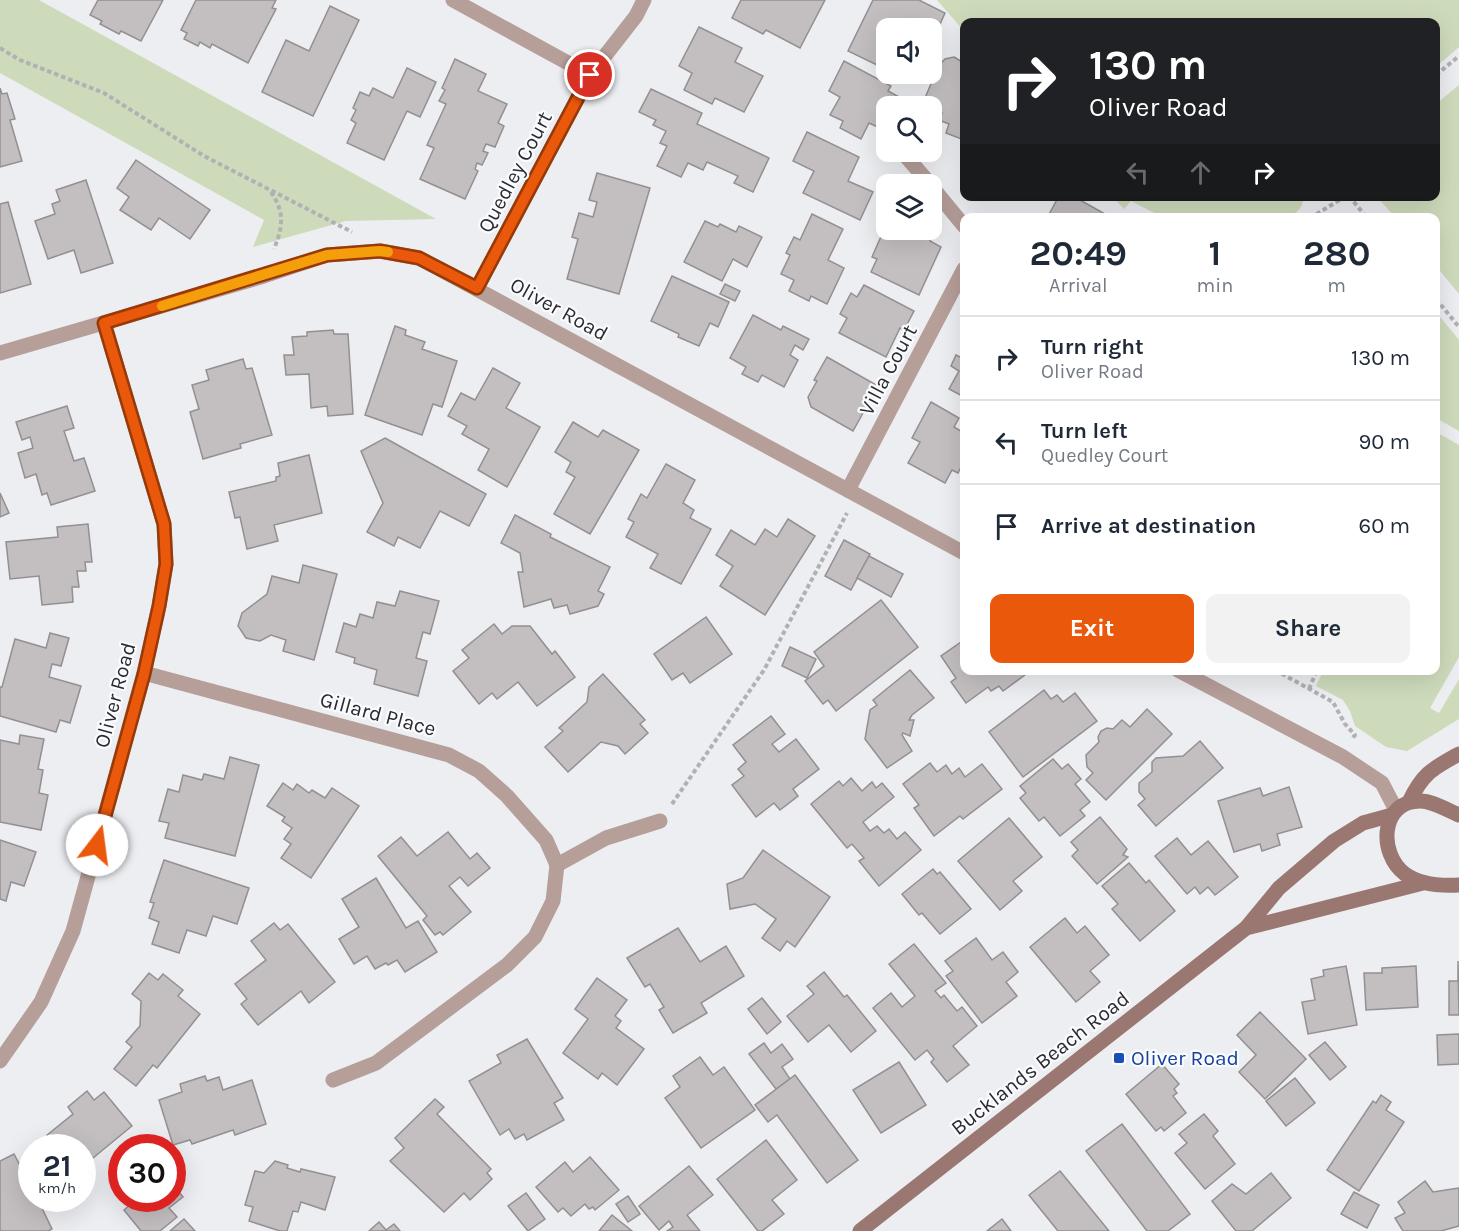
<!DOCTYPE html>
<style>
:root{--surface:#fff;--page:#f2f2f3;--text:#1f2937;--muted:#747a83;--line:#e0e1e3;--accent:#ea580c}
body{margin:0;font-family:Karla,sans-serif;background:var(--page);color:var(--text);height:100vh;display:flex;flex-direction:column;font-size:22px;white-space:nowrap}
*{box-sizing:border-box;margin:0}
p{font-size:20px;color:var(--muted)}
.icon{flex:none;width:33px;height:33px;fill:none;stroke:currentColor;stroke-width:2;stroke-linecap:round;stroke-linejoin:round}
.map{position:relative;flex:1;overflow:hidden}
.sheet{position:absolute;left:960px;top:213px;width:480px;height:462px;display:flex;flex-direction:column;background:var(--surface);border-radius:12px;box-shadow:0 6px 24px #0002}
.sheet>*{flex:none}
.guide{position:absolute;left:960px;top:18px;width:480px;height:183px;border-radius:12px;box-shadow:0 6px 24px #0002;background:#202124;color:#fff;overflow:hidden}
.controls{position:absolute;left:876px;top:18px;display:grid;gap:12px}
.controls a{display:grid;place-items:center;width:66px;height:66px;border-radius:12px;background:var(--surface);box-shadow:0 6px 24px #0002;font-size:30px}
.speed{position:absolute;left:18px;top:1134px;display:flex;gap:12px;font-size:30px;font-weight:700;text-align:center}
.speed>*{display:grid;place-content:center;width:78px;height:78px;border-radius:50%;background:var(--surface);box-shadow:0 6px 24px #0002;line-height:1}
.speed small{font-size:15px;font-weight:400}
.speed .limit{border:9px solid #d22;background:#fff;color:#111}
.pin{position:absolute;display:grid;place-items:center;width:51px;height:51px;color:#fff;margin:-26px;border:3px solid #fff;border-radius:50%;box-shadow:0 2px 6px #0007}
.me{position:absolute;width:66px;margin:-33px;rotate:15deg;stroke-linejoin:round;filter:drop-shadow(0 0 4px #0008)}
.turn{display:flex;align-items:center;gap:21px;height:126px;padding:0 30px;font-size:27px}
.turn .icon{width:78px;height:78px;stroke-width:2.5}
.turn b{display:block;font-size:42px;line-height:51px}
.lanes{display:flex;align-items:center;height:57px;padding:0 30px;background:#0003;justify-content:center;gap:30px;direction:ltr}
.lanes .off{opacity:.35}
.eta{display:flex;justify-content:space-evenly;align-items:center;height:102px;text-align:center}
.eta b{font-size:36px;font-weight:700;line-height:42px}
.cta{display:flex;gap:12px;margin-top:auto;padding:12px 30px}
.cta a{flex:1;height:69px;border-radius:12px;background:var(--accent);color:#fff;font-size:24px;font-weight:700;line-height:69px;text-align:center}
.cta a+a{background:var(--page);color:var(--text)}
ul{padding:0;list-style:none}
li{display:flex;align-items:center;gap:18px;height:84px;padding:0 30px;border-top:2px solid var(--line)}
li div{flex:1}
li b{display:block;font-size:22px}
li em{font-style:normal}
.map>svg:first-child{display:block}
</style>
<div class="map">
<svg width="1459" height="1231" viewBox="0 0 1459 1231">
<rect width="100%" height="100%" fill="#edeef2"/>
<!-- green -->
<g fill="#cedbbb">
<path d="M0,0H39L436,219L346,221L253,247L264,220L0,73Z"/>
<path d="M937,0H1459V47L1436,67V22H964V31Z"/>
<path d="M1459,85V294L1436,266V218L1395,217L1377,197L1436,196V104Z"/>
<path d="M1303,196C1304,208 1297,212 1288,218L1162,217L1131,201L1124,209L1113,197Z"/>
<path d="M1436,312L1459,340V431L1436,418Z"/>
<path d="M1436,432L1459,445V657L1430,708L1439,713L1459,679V719L1407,751L1386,747L1355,726L1350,711L1343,700L1316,686L1323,671L1436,670Z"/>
</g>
<!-- building -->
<g fill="#c3bebf" stroke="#948f91" stroke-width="1.5">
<path d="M98,0H163L141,41L121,31L119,34L100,24L102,21L90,15Z"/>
<path d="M196,0H276L272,8L276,9L248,63L212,44L210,48L200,42L198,46L184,39L187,33L181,30Z"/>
<path d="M741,0H825L800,48L766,30L763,34L732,18Z"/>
<path d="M873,0H919L945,13L932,42V28H886V55L883,53L877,65L848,51Z"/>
<path d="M330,6L359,20L313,116L262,92L286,40L309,51Z"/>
<path d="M699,27L742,48L735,62L763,76L744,112L715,98L712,104L684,90L692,73L679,66Z"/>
<path d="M954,57L964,63V140L946,133L949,124L939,120L942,113L932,109V106L922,105L939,65L945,59Z"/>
<path d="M455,59L486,74L478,91L507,104L498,123L504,126L495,147L486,144L483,151L488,153L482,165L477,163L475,169L478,171L465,199L420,179L434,148L427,145L446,104L439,101L445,90L442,88Z"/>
<path d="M844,61L891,86L888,91L901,98L896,106H886V125L884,130L869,123L861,139L840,128L843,121L830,115L840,97L829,91Z"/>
<path d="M407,68L436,82L420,117L407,111L384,160L347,143L356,123L351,120L356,110L353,108L360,92L369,96L373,88L393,98Z"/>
<path d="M0,88L2,94L7,93L15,119L10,120L22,161L0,167Z"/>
<path d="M651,89L702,113L697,124L769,158L753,192L734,183L738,176L707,162L703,170L688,163L681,177L657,166L667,146L660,143L666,131L653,125L656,120L639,112Z"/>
<path d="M807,132L859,157L848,181L873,192L860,220L803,193L814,171L793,161Z"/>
<path d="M136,160L210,210L190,239L159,218L151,230L120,210L129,197L117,188Z"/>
<path d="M597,173L650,188L619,294L567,279L578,239L572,237L579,213L593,217L597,202L589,200Z"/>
<path d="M86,180L113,263L81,273L74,250L48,259L35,221L55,214L52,204L60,201L56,190Z"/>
<path d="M1059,196H1073L1105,214L1102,218H1047Z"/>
<path d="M8,202L31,284L0,293V204Z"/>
<path d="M812,214L843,229L828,260L844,268L827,304L811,296L809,301L789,291L794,280L781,274L790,255L786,253L794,237L800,240Z"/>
<path d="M705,221L718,227L720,224L736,232L739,226L762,237L747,267L733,259L722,281L684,262Z"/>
<path d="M886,225V230H904L919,236L921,232L932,237L930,241L941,247L919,295L871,272L877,259L872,257Z"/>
<path d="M672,276L729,302L718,327L710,323L699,346L678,337L679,334L651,321Z"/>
<path d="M725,284L740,291L735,301L720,294Z"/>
<path d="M864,285L914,311L904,330L900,328L886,357L839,333L847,318L840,314L851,293L857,297Z"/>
<path d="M753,315L781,330L783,326L809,339L803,350L795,345L790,355L798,360L784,387L762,375L758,382L742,374L746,367L730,358Z"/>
<path d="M395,326L406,330L405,335L425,342L422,349L457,361L442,407L433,404L422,435L365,415Z"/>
<path d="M333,330L334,334H348L353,414L328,416L327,406L311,408L309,374L286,375L284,355H294L292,337L307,336V332Z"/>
<path d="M956,355L964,359V397L949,389L959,371L951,366Z"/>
<path d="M827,357L878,386L853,431L811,407L808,397L817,381L814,380Z"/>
<path d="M243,359L246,369L252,368L272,435L240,444L241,448L203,459L190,412L199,409L192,385L209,380L206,370Z"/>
<path d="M493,368L520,383L506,408L540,427L507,487L478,470L489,449L462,434L467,426L448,416L461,393L475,400Z"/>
<path d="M931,402L959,418L954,427L964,433V461L958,473L952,470L945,483L908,463L920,442L912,438Z"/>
<path d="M67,406L74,428L64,431L74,461L84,458L95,491L51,505L47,493L42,495L36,474L25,478L18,453L33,448L30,437L22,440L16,422Z"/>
<path d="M573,422L598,437L603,430L639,450L590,534L554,514L575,477L566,472L571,462L555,452Z"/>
<path d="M385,438L486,494L469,526L440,511L420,548L398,537L394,546L367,532L383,503L361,451Z"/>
<path d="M309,455L322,513L274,525L278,541L247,549L240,517L235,518L229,492L276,481V477L280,476L278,463Z"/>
<path d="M666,464L695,480L683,503L694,510L690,518L711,529L681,584L650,568L658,554L626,537L634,522L628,519L641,494L647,498Z"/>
<path d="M0,493L9,513L0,517Z"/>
<path d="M515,515L551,534L550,537L610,567L598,591L604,594L598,606L570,614L567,605L554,608L551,599L524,607L518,572H523L520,553L501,543Z"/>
<path d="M788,519L815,536L765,615L720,586L733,566L716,555L731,530L755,545L765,529L777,537Z"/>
<path d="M88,524L92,562H85L86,571H77L79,587H72L73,602L42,605L39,576L10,579L6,542L58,537L57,527Z"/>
<path d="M844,540L870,554L851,590L825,576Z"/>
<path d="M869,556L903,574L891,597L857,578Z"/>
<path d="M303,565L337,574L314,660L283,651L286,640L271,635L260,641L246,638L238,626L242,613L267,594L272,576L299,583Z"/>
<path d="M400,591L439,601L430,634L423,632L416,658L427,661L418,696L374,684L377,670L354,663L355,658L336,652L344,623L356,627L360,614L373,618L377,602L395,606Z"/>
<path d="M881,600L918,647L836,711L828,700L823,704L805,681L824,666L814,652Z"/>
<path d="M706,617L732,654L690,683L683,673L672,680L654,654Z"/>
<path d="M494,624L502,634L512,626H530L552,654L555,651L575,677L537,706L518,682L497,699L492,693L479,704L453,671L469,658L462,650Z"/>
<path d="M50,633L69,638L61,666L52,664L49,677L81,686L70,723L60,720L56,732L0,716V687H2L15,639L46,648Z"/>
<path d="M964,640V670L1029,672L1003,691L999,686L991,691L988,687L966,703L951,682L956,678L941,656Z"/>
<path d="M790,647L816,659L807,678L782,666Z"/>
<path d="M910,670L934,698L912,715L909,720H914L910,736L903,733L902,735L912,751L887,768L865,739L870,710L877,705L873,700Z"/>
<path d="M603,674L645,720L640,724L648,733L625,754L618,746L601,742L568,772L545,747L563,731L559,728L587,702L589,687Z"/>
<path d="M1044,690L1051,699L1057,695L1063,702L1075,693L1097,721L1023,777L989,732Z"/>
<path d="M1147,709L1172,734L1106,800L1086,780L1093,773L1087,767L1086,755L1099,742L1098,737L1101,731L1107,728L1113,729L1122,720L1130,727Z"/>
<path d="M771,716L785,734L772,744L779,752L796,739L819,769L793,789L798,796L780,810L774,803L756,817L732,785L744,776L738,769L746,762L733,745Z"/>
<path d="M20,735L44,739L38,769L43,770L39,793L48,795L41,830L0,822V740L19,744Z"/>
<path d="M1200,741L1223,768L1156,826L1138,805L1145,799L1139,792V783L1152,772V762L1156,758L1183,756Z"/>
<path d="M230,757L259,765L235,856L165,838L169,823L159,821L168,789L179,792L183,775L202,780L204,774L224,779Z"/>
<path d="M1053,759L1062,769L1068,764L1081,779L1075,784L1090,802L1080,810L1085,816L1060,836L1044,817L1039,821L1020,798L1026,793L1020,786Z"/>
<path d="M930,763L937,772L946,765L952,774L959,768L965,777L982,764L1002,789L963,819L960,816L934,836L914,808L919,805L903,784Z"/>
<path d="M851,778L862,791L872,782L876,788L882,783L894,797L863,822L870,831L877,826L884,833L889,829L897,839L905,832L921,850L879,886L859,861L864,858L852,844L847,848L811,804L839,781L843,786Z"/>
<path d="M283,783L293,790L297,784L309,793L312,790L325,798L332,788L359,806L311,878L281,858L291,844L284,839L292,828L282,821L285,817L267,806Z"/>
<path d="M1289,787L1302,827L1277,834L1280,845L1262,851L1260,844L1234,852L1218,801L1260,788L1263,796Z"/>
<path d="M1100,817L1127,849L1123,855L1128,857L1097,884L1072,856L1078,850L1071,842Z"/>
<path d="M1009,818L1042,857L1013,881L1022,891L1000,910L958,861Z"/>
<path d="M448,832L470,859L477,853L490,868L468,886L460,877L449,886L471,912L443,935L440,932L435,935L423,920L427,916L378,856L401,837L417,856Z"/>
<path d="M1177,838L1191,855L1208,841L1238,877L1215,895L1208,887L1200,894L1195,887L1187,894L1155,856Z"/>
<path d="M0,840L36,852L24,886L11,882L6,901L0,899Z"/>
<path d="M763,850L830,897L795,947L787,941L780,951L762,938L776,919L755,904L730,909L727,884L743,878Z"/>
<path d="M164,860L249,888L237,924L213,916L206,936L187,930L179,953L152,944L159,922L149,918L154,903L150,902Z"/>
<path d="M1129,863L1146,883L1149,880L1175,911L1140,941L1112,909L1118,904L1102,886Z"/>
<path d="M933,869L937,874L940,872L971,909L940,934L922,913L919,915L902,894Z"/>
<path d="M376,878L406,928L418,921L437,952L405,972L397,960L388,965L386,963L375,969L367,956L354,964L339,939L359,927L342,899Z"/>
<path d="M1065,918L1077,933L1085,926L1109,955L1090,971L1100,982L1076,1002L1030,947Z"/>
<path d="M274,923L280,930L288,924L335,982L309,1003L301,991L258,1025L241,1004L247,999L235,984L266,960L251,941Z"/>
<path d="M678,928L700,962L726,946L744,976L701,1003L707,1013L673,1033L659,1010L664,1007L650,984L645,987L627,958Z"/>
<path d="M976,938L992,960L1003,952L1018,972L1006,982L1017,996L982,1023L946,976L953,971L945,961Z"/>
<path d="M914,944L946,983L935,991L941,998L944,995L957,1011L962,1007L977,1026L953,1046L969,1065L947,1082L931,1062L934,1059L927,1050L915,1060L873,1008L891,993L902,1007L915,996L889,964Z"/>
<path d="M1458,961L1459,1015H1449V981H1458Z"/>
<path d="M1346,966L1357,1025L1308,1034L1302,1002L1315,1000L1311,979L1324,976L1323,970Z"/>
<path d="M1416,966L1418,1007L1366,1010L1364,973H1382V968Z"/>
<path d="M824,972L844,997L847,995L876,1031L851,1052L829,1025L808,1042L787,1016L814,994L807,986Z"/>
<path d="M149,973L158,980L163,974L183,990L178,996L200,1014L157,1068L153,1065L136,1086L114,1069L132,1047L126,1042L140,1026L141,1001L132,994Z"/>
<path d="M597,978L627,1000L615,1016L621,1021L616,1028L644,1049L617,1085L602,1073L598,1079L563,1053L588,1019L575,1009Z"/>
<path d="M762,998L781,1022L767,1034L748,1009Z"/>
<path d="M1260,1012L1306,1059L1265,1099L1239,1072L1256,1055L1237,1035Z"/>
<path d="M1459,1034V1064L1438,1065L1437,1035Z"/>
<path d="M527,1039L563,1098L554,1103L564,1120L527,1140L524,1134L515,1139L509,1129L500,1135L469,1081L501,1063L497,1055Z"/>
<path d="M1325,1042L1346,1067L1330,1080L1309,1055Z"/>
<path d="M764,1043L771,1053L782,1044L793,1059L782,1067L790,1079L776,1089L749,1054Z"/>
<path d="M700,1057L713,1075L724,1067L755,1110L701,1148L665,1098L680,1087L673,1076Z"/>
<path d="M899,1062L926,1105L881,1133L853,1090Z"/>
<path d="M1162,1064L1179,1084L1174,1089L1177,1093L1173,1096L1186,1113L1164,1131L1161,1127L1156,1131L1126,1094Z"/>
<path d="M795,1075L858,1160L827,1183L777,1115L768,1122L755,1105Z"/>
<path d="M205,1076L207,1081L219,1077L223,1090L252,1080L266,1124L235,1135L233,1130L192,1144L190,1140L173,1145L159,1100L182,1092L180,1084Z"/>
<path d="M1295,1078L1315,1103L1286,1126L1266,1101Z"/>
<path d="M87,1091L94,1100L104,1092L132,1126L82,1167V1148H57L47,1135L73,1114L68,1107Z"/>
<path d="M1381,1095L1391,1102L1386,1110L1404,1122L1359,1191L1327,1170L1373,1101L1376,1103Z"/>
<path d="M435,1099L444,1107L437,1114L491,1169L487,1173L492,1179L470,1200L464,1193L444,1212L390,1161L404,1148L395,1138Z"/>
<path d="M1204,1114L1218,1131L1213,1136L1235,1164L1205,1189L1175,1153L1187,1143L1179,1134Z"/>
<path d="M1122,1124L1190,1214L1168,1231H1147L1086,1151Z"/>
<path d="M766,1140L797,1180L772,1200L784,1214L762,1231H758L717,1179Z"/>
<path d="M14,1154L32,1188V1198H37L52,1229L48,1231H0V1161Z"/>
<path d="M590,1157L619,1190L595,1210L593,1207L589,1209L585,1204L571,1216L563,1208L558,1212L536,1187L565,1162L573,1172Z"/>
<path d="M275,1161L288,1165L287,1168L300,1172L301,1169L335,1177L325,1210L301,1202L298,1212L293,1211L287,1231H280L249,1221L253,1207L245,1205L255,1171L264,1173Z"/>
<path d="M689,1166L713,1195L687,1215L700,1231H667L673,1227L669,1221L659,1230L639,1206Z"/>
<path d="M1060,1171L1109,1231H1058L1029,1195Z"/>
<path d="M1271,1173L1291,1198L1252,1231H1236L1212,1201L1232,1184L1246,1194Z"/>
<path d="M1425,1181L1433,1192L1459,1188V1226L1441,1231H1403L1395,1218L1405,1213L1398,1202Z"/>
<path d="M172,1184L183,1197L169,1208L177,1217L160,1231H141L124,1210L132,1203L129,1198H172Z"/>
<path d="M1354,1192L1379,1205L1367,1228L1341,1214Z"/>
<path d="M526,1193L545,1219L528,1231L508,1206Z"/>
<path d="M628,1196L640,1214L628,1222L616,1204Z"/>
<path d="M612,1215L632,1231H599Z"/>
<path d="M184,1219L195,1231H170Z"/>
<path d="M1002,1219L1011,1231H987Z"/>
<path d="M379,1222L386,1230L394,1224L400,1231H369Z"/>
</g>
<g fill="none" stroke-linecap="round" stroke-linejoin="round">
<!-- path -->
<g stroke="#b0b1b4" stroke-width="4" stroke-dasharray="4.5 3" stroke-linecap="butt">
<path d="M0,48L20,60L104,93L204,156L352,232"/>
<path d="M1436,75L1459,56"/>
<path d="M271,192C285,213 283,226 274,249"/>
<path d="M1349,196L1367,218"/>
<path d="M1310,218L1346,196"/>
<path d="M1436,299L1459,327"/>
<path d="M1275,670L1333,702L1345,724L1355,735L1352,739"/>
<path d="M1309,689L1317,670"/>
<path d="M672,804L764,670L847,513"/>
</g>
<!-- street -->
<g stroke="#b69e99" stroke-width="15">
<path d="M453,0L590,75"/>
<path d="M904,154L930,184"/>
<path d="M932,187L964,226"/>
<path d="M477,288L590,75L636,16L644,0"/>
<path d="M0,353L264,276L327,255L380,251L419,258L964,553"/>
<path d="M848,490L964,269"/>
<path d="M1178,670L1343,757L1382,783L1396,810"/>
<path d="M144,673L449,755L479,771L507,796L546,840L557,865L553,901L535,937L507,965L376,1063L333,1080"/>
<path d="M557,865L606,838L660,821"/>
<path d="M0,1061L41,1002L73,931L144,673L159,606L166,564L164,524L104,323"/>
</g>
<!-- secondary -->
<g stroke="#9a7871" stroke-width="15">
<path d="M1409,802C1423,773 1432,769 1459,754"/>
<path d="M1459,815C1447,810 1433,801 1420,801C1380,801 1378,854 1405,874C1420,885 1441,886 1459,885"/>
<path d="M1246,928L1423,883"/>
<path d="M860,1231L1246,928L1279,888L1334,841L1363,823L1392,815"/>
</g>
</g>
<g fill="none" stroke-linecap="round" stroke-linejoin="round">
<!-- route casing -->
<g stroke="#983908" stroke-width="15">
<path id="route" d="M97,845L144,674L159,606L166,564L164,524L104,323L327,255L380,251L419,258L477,288L590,75"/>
</g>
<!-- route -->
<use href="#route" stroke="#ea580c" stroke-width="10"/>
<!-- slow -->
<path stroke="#f59e0b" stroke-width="10" d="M162,306L327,255L380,251L388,252"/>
</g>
<!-- markers -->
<rect fill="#1a4fb4" stroke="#fafbff" stroke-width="2" x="1113" y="1052" width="12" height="12" rx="3"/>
<g text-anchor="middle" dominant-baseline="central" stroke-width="4.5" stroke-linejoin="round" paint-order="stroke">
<!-- street labels -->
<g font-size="21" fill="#2b2b2d" stroke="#fafbff">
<text transform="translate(515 172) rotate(-62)">Quedley Court</text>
<text transform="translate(559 309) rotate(29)">Oliver Road</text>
<text transform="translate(888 370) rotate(-62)">Villa Court</text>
<text transform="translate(115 695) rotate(-75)">Oliver Road</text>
<text transform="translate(378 714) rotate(15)">Gillard Place</text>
<text transform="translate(1040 1063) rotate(-38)">Bucklands Beach Road</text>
</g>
<!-- transit labels -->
<g font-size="21" fill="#164399" stroke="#fafbff" text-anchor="start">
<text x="1131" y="1058">Oliver Road</text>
</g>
</g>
</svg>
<div class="controls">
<a><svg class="icon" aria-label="sound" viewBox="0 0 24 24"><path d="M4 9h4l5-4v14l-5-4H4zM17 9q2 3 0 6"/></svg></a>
<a><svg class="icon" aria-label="search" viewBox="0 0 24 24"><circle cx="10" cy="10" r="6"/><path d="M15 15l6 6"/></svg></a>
<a><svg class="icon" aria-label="layers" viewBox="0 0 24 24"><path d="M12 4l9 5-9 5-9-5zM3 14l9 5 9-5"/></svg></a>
</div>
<div class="speed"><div>21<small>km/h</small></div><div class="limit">30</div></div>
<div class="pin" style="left:590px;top:75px;background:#d93025"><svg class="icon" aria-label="arrive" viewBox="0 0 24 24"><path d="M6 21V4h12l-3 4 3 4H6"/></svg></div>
<svg class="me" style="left:97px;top:845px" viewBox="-20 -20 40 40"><circle r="19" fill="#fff"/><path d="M0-13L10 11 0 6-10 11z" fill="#ea580c"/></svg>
<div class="guide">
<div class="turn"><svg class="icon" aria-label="right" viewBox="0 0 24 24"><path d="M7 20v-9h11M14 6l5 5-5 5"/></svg><div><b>130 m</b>Oliver Road</div></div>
<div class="lanes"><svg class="icon off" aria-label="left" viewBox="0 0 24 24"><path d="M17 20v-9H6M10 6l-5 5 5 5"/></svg><svg class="icon off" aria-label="ahead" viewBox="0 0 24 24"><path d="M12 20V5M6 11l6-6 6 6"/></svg><svg class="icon" aria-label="right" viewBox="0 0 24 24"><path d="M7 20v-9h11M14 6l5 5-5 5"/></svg></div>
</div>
<section class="sheet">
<div class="eta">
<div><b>20:49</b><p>Arrival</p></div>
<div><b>1</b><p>min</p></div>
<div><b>280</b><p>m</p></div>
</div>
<ul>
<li><svg class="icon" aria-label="right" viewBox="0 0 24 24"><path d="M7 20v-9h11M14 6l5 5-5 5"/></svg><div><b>Turn right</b><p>Oliver Road</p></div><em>130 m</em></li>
<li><svg class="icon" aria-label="left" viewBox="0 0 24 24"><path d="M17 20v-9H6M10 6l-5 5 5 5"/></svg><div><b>Turn left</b><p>Quedley Court</p></div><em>90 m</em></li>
<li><svg class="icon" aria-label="arrive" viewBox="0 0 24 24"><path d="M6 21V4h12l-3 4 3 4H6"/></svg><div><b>Arrive at destination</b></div><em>60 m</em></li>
</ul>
<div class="cta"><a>Exit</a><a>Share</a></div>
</section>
</div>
